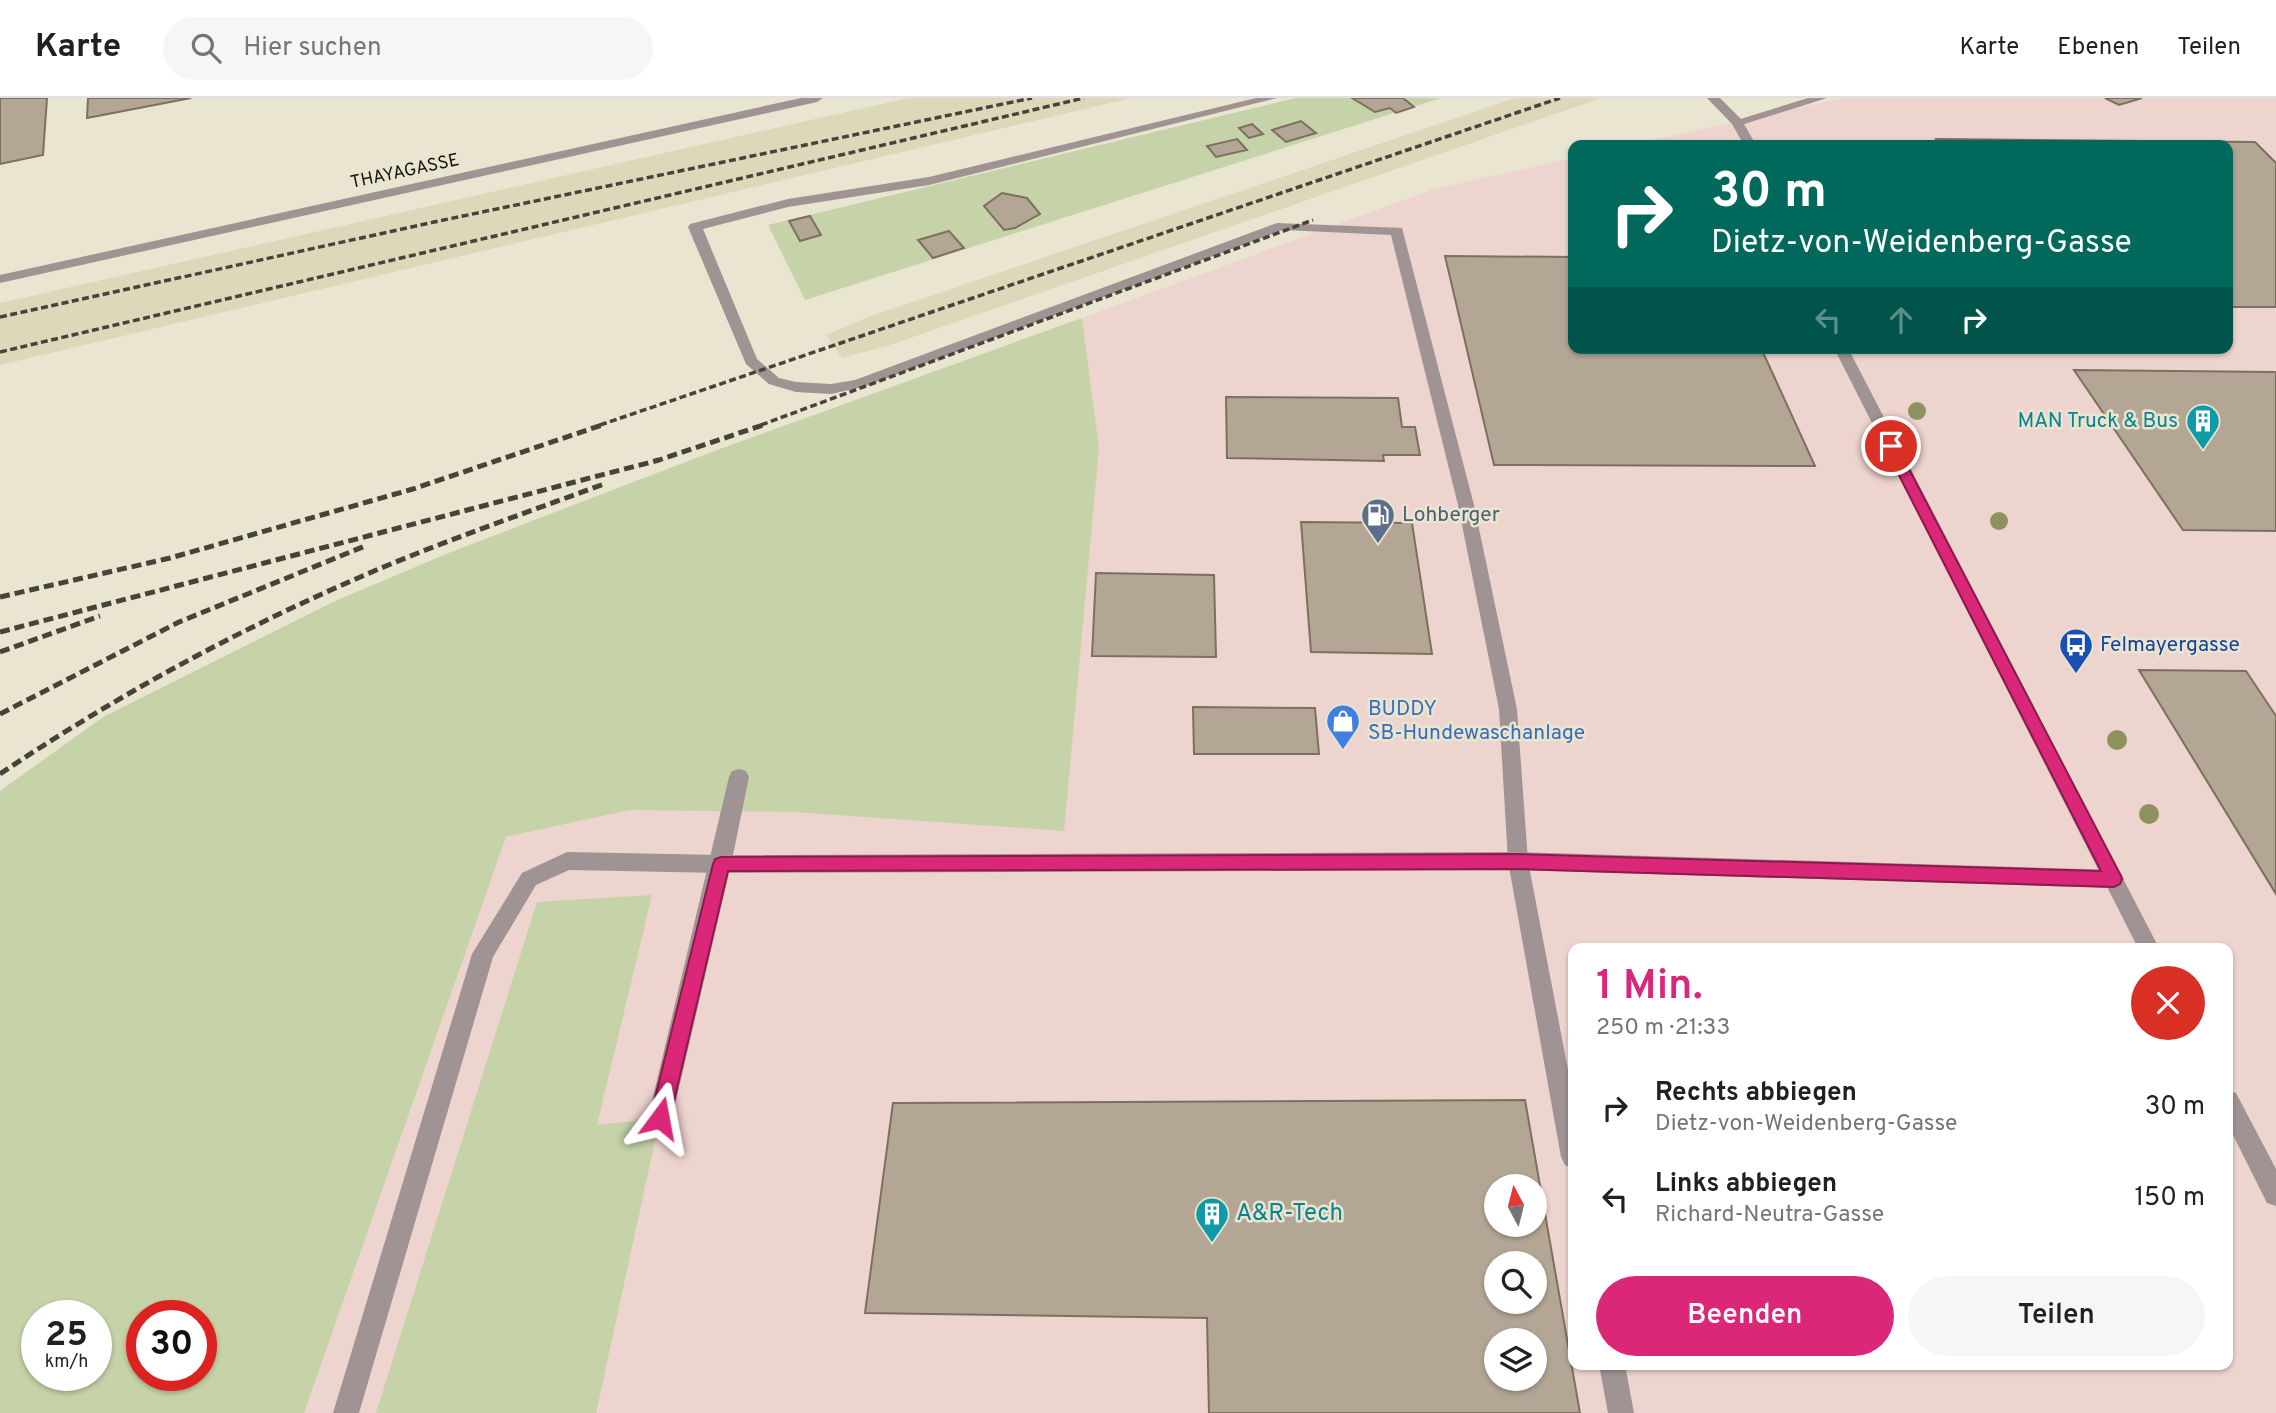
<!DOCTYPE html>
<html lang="de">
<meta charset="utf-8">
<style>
:root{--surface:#fff;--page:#f6f6f6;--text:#202124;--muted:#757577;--line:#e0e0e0;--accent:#db2777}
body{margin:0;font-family:Overpass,sans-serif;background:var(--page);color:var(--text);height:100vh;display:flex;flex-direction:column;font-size:26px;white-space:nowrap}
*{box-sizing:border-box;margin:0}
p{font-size:23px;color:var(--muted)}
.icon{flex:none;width:38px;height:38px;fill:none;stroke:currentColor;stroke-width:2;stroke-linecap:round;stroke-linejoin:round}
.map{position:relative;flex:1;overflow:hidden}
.drawer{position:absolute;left:1568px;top:845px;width:665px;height:427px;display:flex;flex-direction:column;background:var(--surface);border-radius:14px;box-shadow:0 2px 5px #0004}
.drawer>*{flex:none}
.hud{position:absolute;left:1568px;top:42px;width:665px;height:214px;border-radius:14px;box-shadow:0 2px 5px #0004;background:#00695c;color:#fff;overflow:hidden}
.needle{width:46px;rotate:353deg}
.controls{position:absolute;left:1484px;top:1076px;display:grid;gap:14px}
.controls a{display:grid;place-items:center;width:63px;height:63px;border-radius:50%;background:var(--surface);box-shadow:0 2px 5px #0004;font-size:35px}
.speed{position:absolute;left:21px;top:1202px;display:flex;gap:14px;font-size:35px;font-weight:700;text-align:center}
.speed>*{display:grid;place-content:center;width:91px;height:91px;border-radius:50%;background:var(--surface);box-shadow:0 2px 5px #0004;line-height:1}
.speed small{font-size:18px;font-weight:400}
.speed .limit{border:10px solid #d22;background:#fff;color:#111}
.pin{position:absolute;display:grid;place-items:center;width:60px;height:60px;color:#fff;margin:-30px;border:4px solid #fff;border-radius:50%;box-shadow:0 2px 7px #0007}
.me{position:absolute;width:77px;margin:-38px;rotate:13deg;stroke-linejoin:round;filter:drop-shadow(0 0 5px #0008)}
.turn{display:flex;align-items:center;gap:24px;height:147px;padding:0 28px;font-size:32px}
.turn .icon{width:91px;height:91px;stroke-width:2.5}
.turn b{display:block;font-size:49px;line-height:60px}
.lanes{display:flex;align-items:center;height:66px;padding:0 28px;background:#0003;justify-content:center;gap:35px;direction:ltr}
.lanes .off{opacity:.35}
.round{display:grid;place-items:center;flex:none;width:74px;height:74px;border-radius:37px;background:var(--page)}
.headline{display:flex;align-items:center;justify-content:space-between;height:119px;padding:0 28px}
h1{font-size:42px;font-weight:600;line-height:52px;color:var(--accent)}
.action{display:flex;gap:14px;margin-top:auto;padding:14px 28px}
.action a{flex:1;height:80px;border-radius:42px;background:var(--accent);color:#fff;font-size:28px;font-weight:600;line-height:80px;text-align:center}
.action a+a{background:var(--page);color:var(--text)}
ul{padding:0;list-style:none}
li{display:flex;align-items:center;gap:21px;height:91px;padding:0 28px}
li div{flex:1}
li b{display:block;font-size:26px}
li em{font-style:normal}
header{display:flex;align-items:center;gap:42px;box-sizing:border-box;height:98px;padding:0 35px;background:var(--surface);border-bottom:2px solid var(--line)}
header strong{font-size:33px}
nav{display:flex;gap:38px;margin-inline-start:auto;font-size:24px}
.search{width:490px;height:63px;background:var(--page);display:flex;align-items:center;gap:18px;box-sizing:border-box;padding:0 24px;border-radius:38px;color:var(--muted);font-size:26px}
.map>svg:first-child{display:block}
</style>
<header>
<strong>Karte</strong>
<div class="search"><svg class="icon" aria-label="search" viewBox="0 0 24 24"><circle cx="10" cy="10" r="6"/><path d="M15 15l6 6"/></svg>Hier suchen</div>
<nav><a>Karte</a><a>Ebenen</a><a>Teilen</a></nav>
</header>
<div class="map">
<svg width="2276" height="1315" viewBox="0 0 2276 1315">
<rect width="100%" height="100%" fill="#e9e5d0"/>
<!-- industrial -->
<path fill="#eed4ce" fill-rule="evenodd" d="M1842,0H2276V1315H304L506,739L630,712L794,714L1099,350L1082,220L1434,91L1573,60V250H2228V47H1631ZM1573,850H2228V1267H1573ZM1496,1088H1535V1127H1496ZM1496,1166H1535V1204H1496ZM1496,1242H1535V1281H1496Z"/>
<!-- built -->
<g fill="#ded8bb">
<path d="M908,0H1131L0,267V205Z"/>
<path d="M1515,0H1601L890,247L842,260L826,237L871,218Z"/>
</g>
<!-- green -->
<g fill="#c6d2a7" fill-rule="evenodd">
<path d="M1296,0H1441L805,202L768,127Z"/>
<path d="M1082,220L1099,350L1064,733L794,714L630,712L506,739L304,1315H0V693L103,619L335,503L451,454L717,352ZM37,1218H96V1278H37ZM142,1218H201V1278H142Z"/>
<path d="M652,797L597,1027L660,1020L596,1315H376L537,804Z"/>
</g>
<!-- building -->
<g fill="#b3a695" stroke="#7c705f" stroke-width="2" fill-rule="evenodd">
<path d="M0,0H47L43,57L0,66Z"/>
<path d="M88,0H191L87,20Z"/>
<path d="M1352,0H1403L1414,9L1396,15L1390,10L1375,14Z"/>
<path d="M2105,0H2142L2119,7Z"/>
<path d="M1301,23L1316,35L1286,44L1272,32Z"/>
<path d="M1252,26L1263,36L1249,40L1239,30Z"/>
<path d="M1237,41L1247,52L1216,59L1207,48Z"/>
<path d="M1936,41L2255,44L2276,65V209H2228V47H1940Z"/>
<path d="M1002,95L1027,100L1040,116L1015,130L1004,132L984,108Z"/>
<path d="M810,118L821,137L800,143L789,123Z"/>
<path d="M949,133L964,150L933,160L918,142Z"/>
<path d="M1445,158L1573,159V250H1761L1815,368L1494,367Z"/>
<path d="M2074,272L2276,274V433L2183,432Z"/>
<path d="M1226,299L1398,300L1402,329H1415L1420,357H1383L1384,363L1227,360Z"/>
<path d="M1301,424L1412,425L1432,556L1311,554Z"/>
<path d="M1096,475L1214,477L1216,559L1092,558Z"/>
<path d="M2139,572L2246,573L2276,618V796Z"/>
<path d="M1193,609L1315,610L1319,656H1194Z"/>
<path d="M1525,1002L1580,1315H1209L1207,1220L865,1215L893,1005ZM1496,1088H1535V1127H1496ZM1496,1166H1535V1204H1496ZM1496,1242H1535V1281H1496Z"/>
</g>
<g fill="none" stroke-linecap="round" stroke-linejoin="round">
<!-- service -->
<g fill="#9f9493" fill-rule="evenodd">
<path d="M1256,0H1277L929,87L788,109L703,131L757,261L779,280L796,284L831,286L855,282L1277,125L1402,130L1474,407L1517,611L1528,763L1573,998V1071L1565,1067L1561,1059L1508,763L1499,611L1458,407L1391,137L1283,132L863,289L831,296L796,294L769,286L746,266L688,129L690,126L788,101L929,79Z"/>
<path d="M567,754L721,757L728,760L731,766L728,772L721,775L569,772L536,787L493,859L359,1315H333L472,856L522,775Z"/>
<path d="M1599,1267H1625L1634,1315H1608Z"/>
</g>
<!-- minor -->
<g fill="#9f9493" fill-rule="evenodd">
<path d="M801,0H823L817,4L0,185V177Z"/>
<path d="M1808,0H1827L1741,27L1731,24Z"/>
<path d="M739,671L746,673L749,679L733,757L1518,754L2114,772L2121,775L2124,781L2121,787L2114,790L1518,772L729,775L672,1020L668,1028L660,1031L652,1028L648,1020L729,679L732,673Z"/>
</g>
<!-- tertiary -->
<g fill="#9f9493" fill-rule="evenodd">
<path d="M1707,0H1720L1741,21L1756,47H1744L1732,26Z"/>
<path d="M1834,250H1848L2159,850H2138Z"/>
<path d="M2228,992L2236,995L2276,1071V1108L2267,1105L2228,1027Z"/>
</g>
<!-- rail-far1 -->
<g stroke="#464439" stroke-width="3.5" stroke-dasharray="7 3.5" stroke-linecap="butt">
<path d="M0,219L434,124L1032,0"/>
<path d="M0,254L1084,0"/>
<path d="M600,327L1560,0"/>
<path d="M761,327L1313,122"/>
</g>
<!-- rail -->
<g stroke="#464439" stroke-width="5" stroke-dasharray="10 5" stroke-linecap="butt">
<path d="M0,499L170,460L413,391L605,326"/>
<path d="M0,534L659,362L766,326"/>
<path d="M0,554L100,518"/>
<path d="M0,616L179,524L365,448"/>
<path d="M0,676C122,594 250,525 386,468C458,438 531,413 604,386"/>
</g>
</g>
<!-- trees -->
<g fill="#8d925e">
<circle cx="1917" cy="313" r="9"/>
<circle cx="1999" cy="423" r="9"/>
<circle cx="2117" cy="642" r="10"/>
<circle cx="2149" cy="716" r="10"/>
</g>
<!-- route -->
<path fill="#db2777" stroke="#8e194d" stroke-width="2" d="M1891,343L1897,348L2120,776L2122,781L2120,786L2114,789L1518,771L728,773L670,1020L667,1026L660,1029L653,1026L650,1020L713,766L715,761L721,759L1518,756L2101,773L1884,348Z"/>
<!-- icons -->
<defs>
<g id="building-pin" transform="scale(1.75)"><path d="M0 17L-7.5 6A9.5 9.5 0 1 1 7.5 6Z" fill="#0f9aa8" stroke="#e9e5d0"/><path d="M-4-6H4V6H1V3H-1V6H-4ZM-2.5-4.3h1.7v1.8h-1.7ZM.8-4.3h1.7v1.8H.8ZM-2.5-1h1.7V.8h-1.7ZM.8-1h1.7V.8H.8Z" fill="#fff"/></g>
<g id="fuel-pin" transform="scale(1.75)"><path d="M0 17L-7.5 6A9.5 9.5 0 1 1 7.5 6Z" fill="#5c6f8a" stroke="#e9e5d0"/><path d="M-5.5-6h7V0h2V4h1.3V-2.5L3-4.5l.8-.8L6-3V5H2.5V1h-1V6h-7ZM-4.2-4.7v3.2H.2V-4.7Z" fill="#fff"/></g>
<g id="bus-pin" transform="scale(1.75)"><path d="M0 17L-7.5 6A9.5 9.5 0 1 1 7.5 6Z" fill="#1a4fb4" stroke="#e9e5d0"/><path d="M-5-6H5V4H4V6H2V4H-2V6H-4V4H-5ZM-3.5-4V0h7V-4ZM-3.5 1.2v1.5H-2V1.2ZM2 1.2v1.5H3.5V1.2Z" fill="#fff"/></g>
<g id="shop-pin" transform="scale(1.75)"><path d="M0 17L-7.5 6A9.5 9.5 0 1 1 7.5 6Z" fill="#3f7fe0" stroke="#e9e5d0"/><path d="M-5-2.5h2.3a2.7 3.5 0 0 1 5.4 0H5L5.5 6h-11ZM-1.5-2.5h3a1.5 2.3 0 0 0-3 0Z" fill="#fff"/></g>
</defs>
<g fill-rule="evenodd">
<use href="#building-pin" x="2203" y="323"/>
<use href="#fuel-pin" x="1378" y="417"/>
<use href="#bus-pin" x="2076" y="547"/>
<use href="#shop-pin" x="1343" y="623"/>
<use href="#building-pin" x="1212" y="1116"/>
</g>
<g text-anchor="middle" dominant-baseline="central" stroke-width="5" stroke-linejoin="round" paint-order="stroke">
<!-- far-street labels -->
<g font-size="18" fill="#15140c" stroke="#e9e5d0">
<text transform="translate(405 74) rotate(-12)">THAYAGASSE</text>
</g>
<!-- culture labels -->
<g font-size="21" fill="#0d838f" stroke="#e9e5d0" text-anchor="end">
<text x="2178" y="323">MAN Truck &amp; Bus</text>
</g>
<!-- service labels -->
<g font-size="21" fill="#4e5e75" stroke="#e9e5d0" text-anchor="start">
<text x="1402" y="417">Lohberger</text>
</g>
<!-- transit labels -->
<g font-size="21" fill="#164399" stroke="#e9e5d0" text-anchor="start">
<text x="2100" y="547">Felmayergasse</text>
</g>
<!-- shop labels -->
<g font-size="21" fill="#366cbe" stroke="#e9e5d0" text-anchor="start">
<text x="1368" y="611">BUDDY<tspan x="1368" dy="24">SB-Hundewaschanlage</tspan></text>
</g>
<!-- near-culture labels -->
<g font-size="24" fill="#0d838f" stroke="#e9e5d0" text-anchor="start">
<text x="1236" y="1116">A&amp;R-Tech</text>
</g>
</g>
</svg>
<div class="controls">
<a><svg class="needle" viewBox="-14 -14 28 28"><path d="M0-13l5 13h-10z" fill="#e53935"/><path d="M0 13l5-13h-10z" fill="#757577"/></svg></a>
<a><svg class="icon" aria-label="search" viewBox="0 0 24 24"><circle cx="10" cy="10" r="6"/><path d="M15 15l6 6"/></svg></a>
<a><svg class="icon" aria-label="layers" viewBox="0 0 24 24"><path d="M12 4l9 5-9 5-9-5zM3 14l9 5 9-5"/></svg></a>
</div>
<div class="speed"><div>25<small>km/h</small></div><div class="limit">30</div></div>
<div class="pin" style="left:1891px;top:348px;background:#d93025"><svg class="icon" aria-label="arrive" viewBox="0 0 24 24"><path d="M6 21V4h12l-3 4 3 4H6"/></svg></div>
<svg class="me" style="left:660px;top:1020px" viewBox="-20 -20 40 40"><path d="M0-17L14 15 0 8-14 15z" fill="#db2777" stroke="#fff" stroke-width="4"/></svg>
<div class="hud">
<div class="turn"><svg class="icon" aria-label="right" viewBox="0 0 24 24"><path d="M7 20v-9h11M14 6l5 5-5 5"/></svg><div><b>30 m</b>Dietz-von-Weidenberg-Gasse</div></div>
<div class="lanes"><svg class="icon off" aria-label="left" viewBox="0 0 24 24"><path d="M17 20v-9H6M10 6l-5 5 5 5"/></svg><svg class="icon off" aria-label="ahead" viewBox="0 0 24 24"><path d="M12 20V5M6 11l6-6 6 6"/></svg><svg class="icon" aria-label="right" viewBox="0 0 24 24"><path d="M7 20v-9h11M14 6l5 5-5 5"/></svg></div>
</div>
<section class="drawer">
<div class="headline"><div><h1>1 Min.</h1><p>250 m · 21:33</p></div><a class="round" style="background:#d93025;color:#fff"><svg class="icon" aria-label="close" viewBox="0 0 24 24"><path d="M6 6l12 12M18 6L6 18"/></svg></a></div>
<ul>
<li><svg class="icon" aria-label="right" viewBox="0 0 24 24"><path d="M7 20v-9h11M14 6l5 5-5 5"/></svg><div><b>Rechts abbiegen</b><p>Dietz-von-Weidenberg-Gasse</p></div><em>30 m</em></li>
<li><svg class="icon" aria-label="left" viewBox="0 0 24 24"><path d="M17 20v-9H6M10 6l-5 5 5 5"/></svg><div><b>Links abbiegen</b><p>Richard-Neutra-Gasse</p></div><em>150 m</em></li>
</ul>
<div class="action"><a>Beenden</a><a>Teilen</a></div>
</section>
</div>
